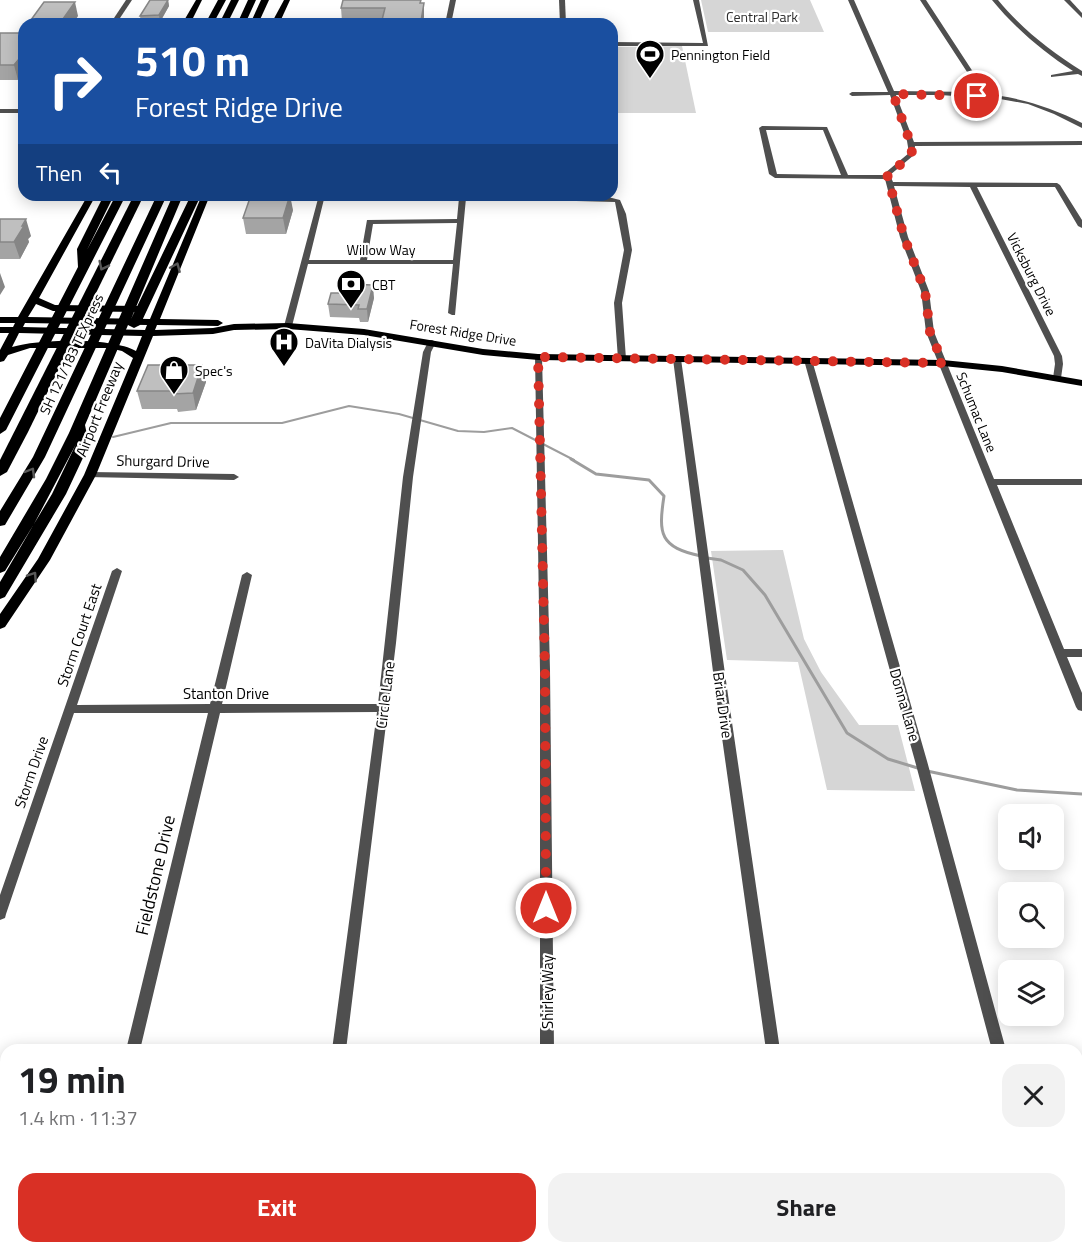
<!DOCTYPE html>
<meta charset="utf-8">
<style>
:root{--surface:#fff;--page:#f2f2f2;--text:#202124;--muted:#757577;--accent:#d93025}
body{margin:0;font-family:"Titillium Web",sans-serif;background:var(--page);color:var(--text);height:100vh;display:flex;flex-direction:column;font-size:22px;white-space:nowrap}
*{box-sizing:border-box;margin:0}
p{font-size:20px;color:var(--muted)}
.icon{flex:none;width:33px;height:33px;fill:none;stroke:currentColor;stroke-width:2;stroke-linecap:round;stroke-linejoin:round}
.map{position:relative;flex:1;overflow:hidden}
.details{position:absolute;left:0px;top:1044px;width:1083px;height:210px;display:flex;flex-direction:column;background:var(--surface);border-radius:18px 18px 0 0;box-shadow:0 3px 15px #0003}
.details>*{flex:none}
.hud{position:absolute;left:18px;top:18px;width:600px;height:183px;border-radius:18px;box-shadow:0 3px 15px #0003;background:#1a4fa0;color:#fff;overflow:hidden}
.controls{position:absolute;left:998px;top:804px;display:grid;gap:12px}
.controls a{display:grid;place-items:center;width:66px;height:66px;border-radius:12px;background:var(--surface);box-shadow:0 3px 15px #0003;font-size:30px}
.pin{position:absolute;display:grid;place-items:center;width:51px;height:51px;color:#fff;margin:-26px;border:3px solid #fff;border-radius:50%;box-shadow:0 2px 6px #0007}
.me{position:absolute;width:66px;margin:-33px;rotate:0deg;stroke-linejoin:round;filter:drop-shadow(0 0 4px #0008)}
.turn{display:flex;align-items:center;gap:21px;height:126px;padding:0 18px;font-size:27px}
.turn .icon{width:78px;height:78px;stroke-width:2.5}
.turn b{display:block;font-size:42px;line-height:51px}
.then{display:flex;align-items:center;height:57px;padding:0 18px;background:#0003;gap:12px;font-size:22px}
.round{display:grid;place-items:center;flex:none;width:63px;height:63px;border-radius:18px;background:var(--page)}
.overview{display:flex;align-items:center;justify-content:space-between;height:102px;padding:0 18px}
h1{font-size:36px;font-weight:700;line-height:45px}
.primary-button{display:flex;gap:12px;margin-top:auto;padding:12px 18px}
.primary-button a{flex:1;height:69px;border-radius:18px;background:var(--accent);color:#fff;font-size:24px;font-weight:700;line-height:69px;text-align:center}
.primary-button a+a{background:var(--page);color:var(--text)}
.map>svg:first-child{display:block}
</style>
<div class="map">
<svg width="1082" height="1254" viewBox="0 0 1082 1254">
<rect width="100%" height="100%" fill="#fff"/>
<!-- green -->
<g fill="#d6d6d6">
<path d="M701,0H810L824,32H708Z"/>
<path d="M682,46L696,113H612V47Z"/>
<path d="M783,550L804,639L821,672L859,725H898L915,791L827,790L798,662L727,660L711,551Z"/>
</g>
<g fill="none" stroke-linecap="round" stroke-linejoin="round">
<!-- stream-far1 -->
<path stroke="#9d9d9d" stroke-width="2" d="M113,437L171,423H282L349,406L399,414L458,431L484,432L512,428L574,460"/>
<!-- stream -->
<g stroke="#9d9d9d" stroke-width="3">
<path d="M571,459L596,474L649,480L664,496C658,535 660,547 701,556"/>
<path d="M707,558L721,560L743,570L765,595L847,733L888,759L921,769"/>
<path d="M927,771L1017,790L1082,794"/>
</g>
<!-- minor -->
<g fill="#4f4f4f" fill-rule="evenodd">
<path d="M126,0H132L116,24H110Z"/>
<path d="M450,0H456L451,24H445Z"/>
<path d="M559,0H565L566,24H560Z"/>
<path d="M693,0H699L708,46H612V42L703,43Z"/>
<path d="M848,0H854L894,91L973,92L971,78L920,0H926L977,78L980,93C1017,97 1049,106 1082,123V128L1054,114L1028,104L1000,99L940,95H896L914,142L1082,141V145L915,146L914,155L890,175L893,182L1057,183L1060,185L1082,220V228L1078,226L1055,187H977L1062,356L1063,364L1061,378L1057,381L1053,378L1055,364L1054,356L970,187L894,186L908,237L929,291L934,332L994,479H1082V485H997L1064,649H1082V657H1067L1082,693V711L1078,710L1076,707L926,332L921,291L900,237L885,179L775,178L769,174L759,128L762,126L827,127L848,175H884L885,173L909,153L907,141L890,95L852,96L849,94L852,92H888ZM766,130H823L841,175L777,174Z"/>
<path d="M992,0H998C1022,29 1050,51 1082,71V76L1078,74L1051,77V75L1073,71C1043,52 1015,28 992,0Z"/>
<path d="M1064,0H1070L1082,13V18Z"/>
<rect x="0" y="109" width="24" height="4"/>
<path d="M203,195H277L274,197L206,198L204,197Z"/>
<path d="M319,195H325L309,260H360L367,220L457,219L459,198L445,197L442,195L608,197L620,200L626,214L632,250L622,303L626,359L622,361L618,359L614,303L624,250L615,202L466,198L455,315H452L448,313L453,264H308L292,326L288,328L284,326ZM457,223L453,260H367L373,224Z"/>
<path d="M429,340H432L436,342L431,352L413,477L396,643L346,1050H332L377,712L220,713L140,1050H126L208,713H74L6,914L5,918L0,920V895L112,571L117,568L122,571L77,705L210,704L242,575L247,572L252,575L222,704H378L403,477L423,352Z"/>
<path d="M535,355H538L542,357L550,670L554,1050H540V670Z"/>
<path d="M674,357H680L681,359L728,695L780,1050H766L716,695L673,359Z"/>
<path d="M805,358H808L812,360L927,761L1006,1050H992L915,761L804,360Z"/>
<path d="M90,472L234,474L239,477L234,480L87,477L85,475L87,473Z"/>
<path d="M78,1248H94L93,1254H77Z"/>
<path d="M305,1248H321L320,1254H304Z"/>
<rect x="541" y="1248" width="16" height="6"/>
<path d="M794,1248H810L811,1254H795Z"/>
<path d="M1046,1248H1062L1064,1254H1048Z"/>
</g>
<!-- major -->
<g fill="#000" fill-rule="evenodd">
<path d="M196,0H202L190,24H182Z"/>
<path d="M284,0H290L279,24H271Z"/>
<path d="M88,195H96L39,298L55,305L140,306L145,309L140,312L53,311L36,304L28,317L150,319L202,195H210L160,319L218,320L223,323L218,326L157,325L155,330L213,328L234,324L288,323L364,329L483,349L538,354L943,360L1002,366L1082,380V386L1002,372L943,366L538,360L483,355L364,335L288,329L234,330L213,334L153,336L96,475L50,560L5,627L0,629V614L38,559L84,475L133,358L122,351L109,348H30L8,355L4,361L0,362V350L9,333H0V327H13L15,323H0V317H18ZM25,323L147,325L145,330L23,327ZM19,333L142,336L136,351C112,337 38,339 12,347Z"/>
</g>
<!-- highway -->
<g fill="#000" fill-rule="evenodd">
<path d="M218,0H226L213,24H205Z"/>
<path d="M231,0H239L227,24H219Z"/>
<path d="M248,0H256L245,24H237Z"/>
<path d="M261,0H269L258,24H250Z"/>
<path d="M184,21H190L191,24H183Z"/>
<path d="M104,195H114L87,250L116,195H126L6,430L0,434V418L78,267L77,249Z"/>
<path d="M134,195H144L28,432L7,472L0,476V460Z"/>
<path d="M157,195H167L45,457L5,525L0,526V511L33,457Z"/>
<path d="M173,195H183L131,319L191,195H201L140,325L134,328L128,325L85,425L89,445L66,494L5,597L0,599V582L34,524L5,571L0,573V557L46,479L69,433ZM76,444L52,494L34,524Z"/>
</g>
</g>
<!-- wall -->
<g fill="#a4a4a4">
<path d="M168,0L169,6L160,22L141,23L140,16Z"/>
<path d="M421,3L424,17L382,21H342L341,8Z"/>
<path d="M0,33H21L18,80H0Z"/>
<path d="M293,210L286,234H246L243,218Z"/>
<path d="M0,219L31,236L28,239L29,242L20,259H0Z"/>
<path d="M374,298L368,322H360L359,318L330,317L328,304Z"/>
<path d="M202,365L206,382L196,410L178,412L177,409H142L137,391Z"/>
</g>
<!-- shaded-wall -->
<g fill="#868686">
<path d="M168,0L169,6L160,22L159,15Z"/>
<path d="M75,2L78,16L73,24H47L50,20Z"/>
<path d="M424,3V17L423,24L421,21Z"/>
<path d="M24,53V72L18,80L14,65Z"/>
<path d="M290,195L293,210L286,234L283,218Z"/>
<path d="M26,219L31,236L28,239L29,242L20,259L14,242Z"/>
<path d="M0,273L5,287L0,295Z"/>
<path d="M373,285L374,298L368,322L367,309Z"/>
<path d="M202,365L206,382L196,410L193,393Z"/>
</g>
<!-- building -->
<g fill="#bfbfbf" stroke="#868686" stroke-width="1.5">
<path d="M150,0H168L159,15L140,16Z"/>
<path d="M343,0H421L420,3H424L421,21H430L429,24H381L385,8H341Z"/>
<path d="M44,2H75L63,19L50,20L47,24H28Z"/>
<path d="M24,29V53L14,65H0V33H21Z"/>
<path d="M251,195H290L283,218H243Z"/>
<path d="M0,219H26L22,226H24L14,242H0Z"/>
<path d="M344,284L373,285L367,309H358L359,305L328,304L331,293H341Z"/>
<path d="M148,365H202L193,393L173,394L174,391H137Z"/>
</g>
<!-- one-way arrows -->
<defs><path id="oneway-chevron" d="M-2-3.5L2.5 0L-2 3.5" fill="none" stroke-width="1.6" stroke-linecap="round" stroke-linejoin="round" transform="scale(1.5)"/></defs>
<g stroke="#595959">
<use href="#oneway-chevron" transform="translate(103 266) rotate(116)"/>
<use href="#oneway-chevron" transform="translate(176 267) rotate(-67)"/>
<use href="#oneway-chevron" transform="translate(31 472) rotate(-60)"/>
<use href="#oneway-chevron" transform="translate(33 576) rotate(-56)"/>
</g>
<g fill="none" stroke-linecap="round" stroke-linejoin="round">
<!-- route -->
<path stroke="#d93025" stroke-width="10" stroke-dasharray="0 18" d="M546,908L545,670L538,357L943,363L930,332L925,291L904,237L887,174L904,162L913,150L893,94L977,96"/>
</g>
<!-- icons -->
<defs>
<g id="stadium-pin" transform="scale(1.5)"><path d="M0 17L-7.5 6A9.5 9.5 0 1 1 7.5 6Z" fill="#000" stroke="#fff"/><path d="M0-5a6.5 5 0 1 0 0 10a6.5 5 0 1 0 0-10ZM-3.5-1.8h7v3.6h-7Z" fill="#fff"/></g>
<g id="bank-pin" transform="scale(1.5)"><path d="M0 17L-7.5 6A9.5 9.5 0 1 1 7.5 6Z" fill="#000" stroke="#fff"/><path d="M-6-4H6V4H-6ZM0-2.3a2.3 2.3 0 1 0 0 4.6a2.3 2.3 0 1 0 0-4.6Z" fill="#fff"/></g>
<g id="hospital-pin" transform="scale(1.5)"><path d="M0 17L-7.5 6A9.5 9.5 0 1 1 7.5 6Z" fill="#000" stroke="#fff"/><path d="M-5-5h3v3.5h4V-5h3V5h-3V1.5h-4V5h-3Z" fill="#fff"/></g>
<g id="shop-pin" transform="scale(1.5)"><path d="M0 17L-7.5 6A9.5 9.5 0 1 1 7.5 6Z" fill="#000" stroke="#fff"/><path d="M-5-2.5h2.3a2.7 3.5 0 0 1 5.4 0H5L5.5 6h-11ZM-1.5-2.5h3a1.5 2.3 0 0 0-3 0Z" fill="#fff"/></g>
</defs>
<g fill-rule="evenodd">
<use href="#stadium-pin" x="650" y="54"/>
<use href="#bank-pin" x="351" y="284"/>
<use href="#hospital-pin" x="284" y="342"/>
<use href="#shop-pin" x="174" y="370"/>
</g>
<g text-anchor="middle" dominant-baseline="central" stroke-width="4.5" stroke-linejoin="round" paint-order="stroke">
<!-- far-park labels -->
<g font-size="14" fill="#2d2d2d" stroke="#fff">
<text x="762" y="16">Central Park</text>
</g>
<!-- far-poi labels -->
<g font-size="14" fill="#000" stroke="#fff" text-anchor="start">
<text x="671" y="54">Pennington Field</text>
<text x="372" y="284">CBT</text>
<text x="305" y="342">DaVita Dialysis</text>
<text x="195" y="370">Spec's</text>
</g>
<!-- far-street labels -->
<g font-size="14" fill="#000" stroke="#fff">
<text x="381" y="249">Willow Way</text>
<text transform="translate(1032 274) rotate(63)">Vicksburg Drive</text>
<text transform="translate(463 332) rotate(9)">Forest Ridge Drive</text>
<text transform="translate(71 354) rotate(-65)">SH 121/183 TEXpress</text>
<text transform="translate(977 412) rotate(68)">Schumac Lane</text>
</g>
<!-- street labels -->
<g font-size="15" fill="#000" stroke="#fff">
<text transform="translate(99 409) rotate(-68)">Airport Freeway</text>
<text transform="translate(163 461) rotate(1)">Shurgard Drive</text>
<text transform="translate(79 635) rotate(-71)">Storm Court East</text>
<text x="226" y="693">Stanton Drive</text>
<text transform="translate(385 695) rotate(-83)">Circle Lane</text>
<text transform="translate(723 705) rotate(82)">Briar Drive</text>
<text transform="translate(905 705) rotate(74)">Donna Lane</text>
<text transform="translate(31 772) rotate(-71)">Storm Drive</text>
<text transform="translate(547 992) rotate(-90)">Shirley Way</text>
</g>
<!-- near-street labels -->
<g font-size="18" fill="#000" stroke="#fff">
<text transform="translate(155 875) rotate(-77)">Fieldstone Drive</text>
</g>
</g>
</svg>
<div class="controls">
<a><svg class="icon" aria-label="sound" viewBox="0 0 24 24"><path d="M4 9h4l5-4v14l-5-4H4zM17 9q2 3 0 6"/></svg></a>
<a><svg class="icon" aria-label="search" viewBox="0 0 24 24"><circle cx="10" cy="10" r="6"/><path d="M15 15l6 6"/></svg></a>
<a><svg class="icon" aria-label="layers" viewBox="0 0 24 24"><path d="M12 4l9 5-9 5-9-5zM3 14l9 5 9-5"/></svg></a>
</div>
<div class="pin" style="left:977px;top:96px;background:#d93025"><svg class="icon" aria-label="arrive" viewBox="0 0 24 24"><path d="M6 21V4h12l-3 4 3 4H6"/></svg></div>
<svg class="me" style="left:546px;top:908px" viewBox="-20 -20 40 40"><circle r="17" fill="#d93025" stroke="#fff" stroke-width="3"/><path d="M0-11L8 9 0 5-8 9z" fill="#fff"/></svg>
<div class="hud">
<div class="turn"><svg class="icon" aria-label="right" viewBox="0 0 24 24"><path d="M7 20v-9h11M14 6l5 5-5 5"/></svg><div><b>510 m</b>Forest Ridge Drive</div></div>
<div class="then">Then<svg class="icon" aria-label="left" viewBox="0 0 24 24"><path d="M17 20v-9H6M10 6l-5 5 5 5"/></svg></div>
</div>
<section class="details">
<div class="overview"><div><h1>19 min</h1><p>1.4 km · 11:37</p></div><a class="round"><svg class="icon" aria-label="close" viewBox="0 0 24 24"><path d="M6 6l12 12M18 6L6 18"/></svg></a></div>
<div class="primary-button"><a>Exit</a><a>Share</a></div>
</section>
</div>
